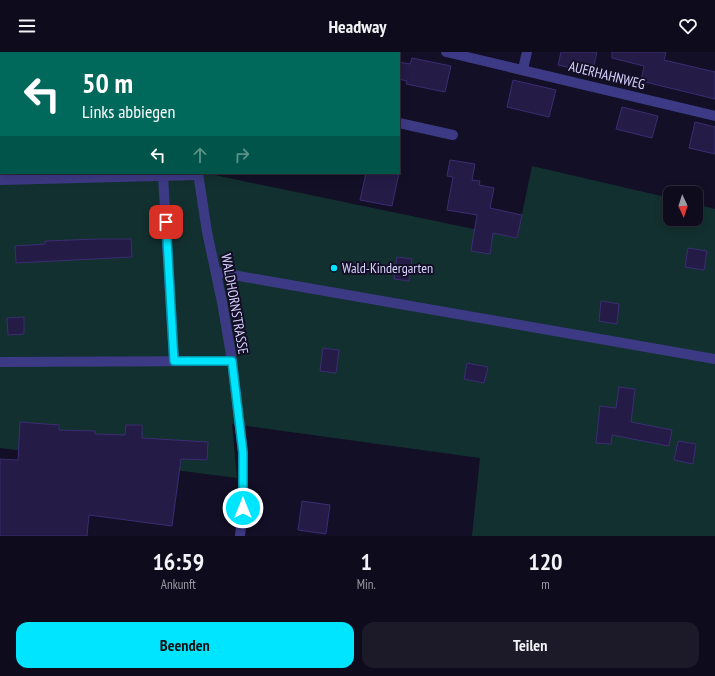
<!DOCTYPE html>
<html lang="de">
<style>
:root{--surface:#0e0b1c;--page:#1c1929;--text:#f1f3f6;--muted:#9b9ba3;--line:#2e2b3b;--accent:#00e5ff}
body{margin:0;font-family:"PT Sans Narrow",sans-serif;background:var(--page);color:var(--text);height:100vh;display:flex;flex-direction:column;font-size:15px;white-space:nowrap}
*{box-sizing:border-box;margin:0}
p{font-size:13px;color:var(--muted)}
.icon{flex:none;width:22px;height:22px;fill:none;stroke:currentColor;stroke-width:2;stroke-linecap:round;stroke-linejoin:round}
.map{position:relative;height:484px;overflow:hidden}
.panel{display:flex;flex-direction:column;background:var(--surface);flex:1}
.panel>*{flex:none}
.hud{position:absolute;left:0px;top:0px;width:400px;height:122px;box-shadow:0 2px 10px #0003,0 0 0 1px var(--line);background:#00695c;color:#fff;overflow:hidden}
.needle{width:26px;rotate:176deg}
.buttons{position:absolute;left:663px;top:134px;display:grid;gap:8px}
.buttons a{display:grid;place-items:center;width:40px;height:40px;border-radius:8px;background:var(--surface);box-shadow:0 2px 10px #0003,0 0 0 1px var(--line);font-size:20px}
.pin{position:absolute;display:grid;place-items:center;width:34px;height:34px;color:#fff;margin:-17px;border-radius:8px;box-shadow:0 2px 6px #0006}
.me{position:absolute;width:44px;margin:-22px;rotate:0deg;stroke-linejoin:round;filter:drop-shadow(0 0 3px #0008)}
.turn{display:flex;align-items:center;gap:14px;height:84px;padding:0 16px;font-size:18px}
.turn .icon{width:52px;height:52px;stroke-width:2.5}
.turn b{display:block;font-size:28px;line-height:34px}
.lanes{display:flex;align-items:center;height:38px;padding:0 16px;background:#0003;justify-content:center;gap:20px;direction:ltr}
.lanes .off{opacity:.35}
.eta{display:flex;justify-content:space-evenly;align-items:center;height:68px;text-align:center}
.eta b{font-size:24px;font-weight:600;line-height:28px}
.action{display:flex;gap:8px;margin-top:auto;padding:8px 16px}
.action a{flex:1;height:46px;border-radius:12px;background:var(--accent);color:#111;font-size:16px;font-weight:600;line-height:46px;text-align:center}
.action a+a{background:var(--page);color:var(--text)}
header{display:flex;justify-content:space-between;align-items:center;height:52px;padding:0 16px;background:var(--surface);font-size:18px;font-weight:600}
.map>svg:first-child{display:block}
</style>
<header><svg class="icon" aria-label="menu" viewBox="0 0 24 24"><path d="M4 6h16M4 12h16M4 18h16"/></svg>Headway<svg class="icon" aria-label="heart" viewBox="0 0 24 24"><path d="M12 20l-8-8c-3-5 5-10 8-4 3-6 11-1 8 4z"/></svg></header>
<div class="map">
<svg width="715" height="484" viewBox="0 0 715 484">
<rect width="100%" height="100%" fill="#130f26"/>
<!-- green -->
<path fill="#12302f" d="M0,0H211L1,1V121H205L517,186L532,114L670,146V167H696V152L715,157V484H472L480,406L232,372L237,426L0,396Z"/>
<!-- building -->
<g fill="#241b47" stroke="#3b2d73">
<path d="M561,0H597L592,21L558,13Z"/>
<path d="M612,0H666L664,8L715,20V47L641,29L644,14L612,6Z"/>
<path d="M412,6L451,14L445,40L406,32L407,29L399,27V10L410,12Z"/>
<path d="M513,28L556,38L549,65L507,55Z"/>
<path d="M622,55L658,64L652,86L616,77Z"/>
<path d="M695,70L715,75V102L689,96Z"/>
<path d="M450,108L475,112L472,128L480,129L479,133L494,136L490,156L522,163L517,186L493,181L490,202L471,199L477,163L447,158L453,125L447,124Z"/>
<path d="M366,121H399L392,154L360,148Z"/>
<path d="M97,187H131L132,205L16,211L15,194L45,192V189Z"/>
<path d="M688,196L707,199L704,218L685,215Z"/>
<path d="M397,205L412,207L409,229L394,227Z"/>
<path d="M601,249L619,252L617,272L599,269Z"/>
<path d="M24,265V282L8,283L7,266Z"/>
<path d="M323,296L339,298L336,321L320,319Z"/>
<path d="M467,311L488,315L484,331L464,327Z"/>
<path d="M619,335L635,337L631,370L672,378L669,394L612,383L611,392L596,391L600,354L616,356Z"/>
<path d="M20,370L59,373V378L95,379V382L125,383L126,373H142V386L208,390L207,408L181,407L172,474L89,463L87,484H0V407L18,408Z"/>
<path d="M678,389L696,392L693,412L674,408Z"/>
<path d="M302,449L330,453L326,482L298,478Z"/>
</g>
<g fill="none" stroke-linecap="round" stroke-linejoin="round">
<!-- minor -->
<g stroke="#3d3a85" stroke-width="10">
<path d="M446,0L715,64"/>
<path d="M202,1L203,0"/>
<path d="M523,17L527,0"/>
<path d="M399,71L453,83"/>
<path d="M198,121L207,180L222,250L232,309L243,401V456L240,484"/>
<path d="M163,124L174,309"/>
<path d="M0,128L198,123"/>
<path d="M216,220L715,307"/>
<path d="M0,310L232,309"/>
</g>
</g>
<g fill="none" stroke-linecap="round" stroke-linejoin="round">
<!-- route casing -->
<g stroke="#0095a6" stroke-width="10">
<path id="route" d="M166,170L174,309H232L243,401V456"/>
</g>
<!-- route -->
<use href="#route" stroke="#00e5ff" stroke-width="7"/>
</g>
<!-- markers -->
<circle fill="#00e5ff" stroke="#130f26" stroke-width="1.5" cx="334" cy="216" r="4"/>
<g text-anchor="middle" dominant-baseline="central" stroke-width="4" stroke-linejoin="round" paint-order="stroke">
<!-- street labels -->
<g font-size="14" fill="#d9d4ff" stroke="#130f26">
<text transform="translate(607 23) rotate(14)">AUERHAHNWEG</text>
<text transform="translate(235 252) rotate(80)">WALDHORNSTRASSE</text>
</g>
<!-- poi labels -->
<g font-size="14" fill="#d9d4ff" stroke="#130f26" text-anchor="start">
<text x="342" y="216">Wald-Kindergarten</text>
</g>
</g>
</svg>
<div class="buttons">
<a><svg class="needle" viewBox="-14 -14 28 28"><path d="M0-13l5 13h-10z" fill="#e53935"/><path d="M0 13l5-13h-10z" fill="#9b9ba3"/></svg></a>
</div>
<div class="pin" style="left:166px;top:170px;background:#d93025"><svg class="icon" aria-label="arrive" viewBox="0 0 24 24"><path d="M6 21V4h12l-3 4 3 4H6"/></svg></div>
<svg class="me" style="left:243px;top:456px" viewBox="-20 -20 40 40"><circle r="17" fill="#00e5ff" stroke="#fff" stroke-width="3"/><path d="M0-11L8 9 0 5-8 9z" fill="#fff"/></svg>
<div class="hud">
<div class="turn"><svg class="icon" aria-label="left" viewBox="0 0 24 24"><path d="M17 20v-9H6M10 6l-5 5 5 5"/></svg><div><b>50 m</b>Links abbiegen</div></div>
<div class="lanes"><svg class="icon" aria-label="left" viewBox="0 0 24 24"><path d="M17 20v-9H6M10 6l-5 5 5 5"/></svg><svg class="icon off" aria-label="ahead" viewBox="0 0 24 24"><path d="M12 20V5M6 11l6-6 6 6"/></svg><svg class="icon off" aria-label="right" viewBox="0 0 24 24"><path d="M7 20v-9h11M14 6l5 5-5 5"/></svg></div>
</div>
</div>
<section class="panel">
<div class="eta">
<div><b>16:59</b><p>Ankunft</p></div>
<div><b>1</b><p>Min.</p></div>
<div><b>120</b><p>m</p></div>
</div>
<div class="action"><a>Beenden</a><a>Teilen</a></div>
</section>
